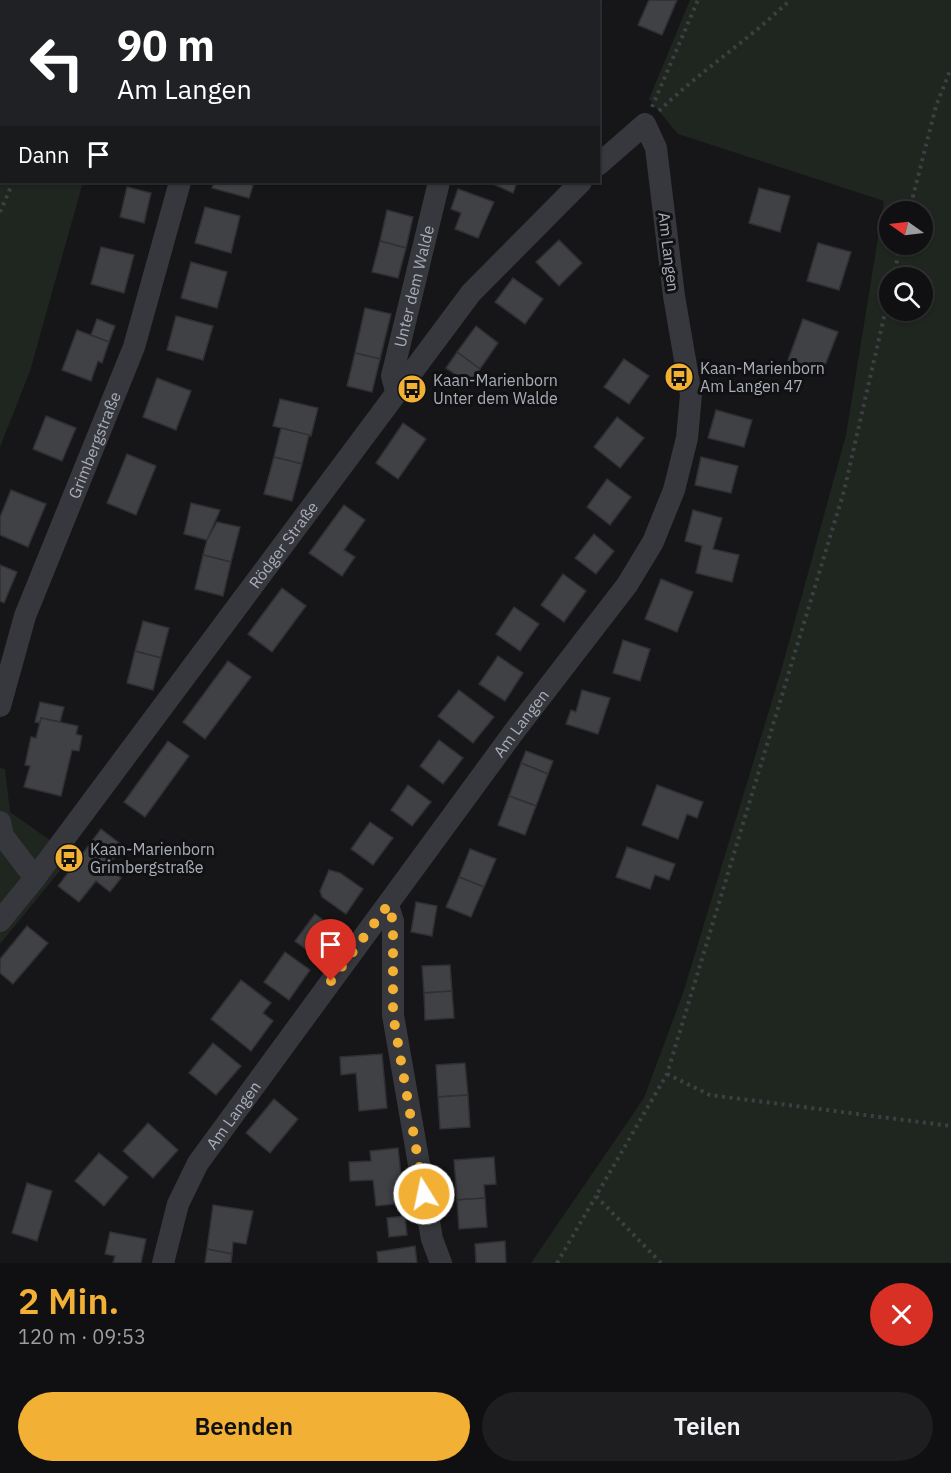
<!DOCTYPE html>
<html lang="de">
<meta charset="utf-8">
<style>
:root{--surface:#101012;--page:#1e1e20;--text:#f1f3f6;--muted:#9c9d9f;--line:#303032;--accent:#f2b134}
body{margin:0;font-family:"IBM Plex Sans",sans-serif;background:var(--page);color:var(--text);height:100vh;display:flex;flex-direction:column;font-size:22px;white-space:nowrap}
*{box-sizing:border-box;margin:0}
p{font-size:20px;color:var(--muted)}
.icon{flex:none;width:33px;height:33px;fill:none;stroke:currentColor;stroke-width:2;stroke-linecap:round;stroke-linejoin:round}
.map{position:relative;height:1263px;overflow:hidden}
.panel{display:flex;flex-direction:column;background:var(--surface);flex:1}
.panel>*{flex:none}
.guide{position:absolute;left:0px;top:0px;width:600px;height:183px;box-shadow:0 2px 4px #0004,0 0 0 2px var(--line);background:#202124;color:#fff;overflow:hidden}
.needle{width:39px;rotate:284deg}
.buttons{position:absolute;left:879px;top:201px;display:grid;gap:12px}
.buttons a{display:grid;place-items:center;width:54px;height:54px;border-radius:50%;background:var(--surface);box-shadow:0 2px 4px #0004,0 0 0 2px var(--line);font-size:30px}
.pin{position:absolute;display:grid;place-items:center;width:51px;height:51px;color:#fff;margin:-62px -26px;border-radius:50% 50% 50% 0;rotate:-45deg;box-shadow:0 0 6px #0007}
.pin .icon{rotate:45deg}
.me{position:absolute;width:66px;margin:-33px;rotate:350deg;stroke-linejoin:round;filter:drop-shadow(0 0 4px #0008)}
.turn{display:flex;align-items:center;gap:21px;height:126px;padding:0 18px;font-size:27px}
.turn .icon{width:78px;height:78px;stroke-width:2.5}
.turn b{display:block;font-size:42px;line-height:51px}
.then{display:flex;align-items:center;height:57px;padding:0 18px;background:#0003;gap:12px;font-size:22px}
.round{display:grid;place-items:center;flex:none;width:63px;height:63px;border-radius:32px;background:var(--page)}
.headline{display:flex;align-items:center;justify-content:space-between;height:102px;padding:0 18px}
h1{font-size:36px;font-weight:600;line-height:45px;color:var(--accent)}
.primary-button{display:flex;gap:12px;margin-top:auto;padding:12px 18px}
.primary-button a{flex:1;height:69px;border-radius:36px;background:var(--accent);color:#111;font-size:24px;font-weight:600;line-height:69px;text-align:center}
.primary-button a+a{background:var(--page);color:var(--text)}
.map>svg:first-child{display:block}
</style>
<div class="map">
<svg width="951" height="1263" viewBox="0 0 951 1263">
<rect width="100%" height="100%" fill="#161618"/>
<!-- green -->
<g fill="#1e261f" fill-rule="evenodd">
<path d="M0,0H121L2,2V182H83L30,371L0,447Z"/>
<path d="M690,0H951V1263H531L644,1098L683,993L781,671L846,435L884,201L678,134L649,99ZM890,212H922V244H890ZM890,278H922V310H890Z"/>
<path d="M0,768L5,769L10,812L72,856L0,944Z"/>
</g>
<!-- building -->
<g fill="#404145" stroke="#303034" stroke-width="1.5">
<path d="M649,0H677L662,35L638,25Z"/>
<path d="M214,182H254L249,198L212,188Z"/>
<path d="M489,182H517L513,193Z"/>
<path d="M127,187L151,193L144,223L120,217Z"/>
<path d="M759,188L790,196L780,232L749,223Z"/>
<path d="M458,189L494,202L478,238L455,229L461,213L451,209Z"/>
<path d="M205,207L240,216L231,253L195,243Z"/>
<path d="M387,210L413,217L406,248L380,241Z"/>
<path d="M559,240L582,263L559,286L536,262Z"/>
<path d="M380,241L406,248L398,278L372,272Z"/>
<path d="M818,243L851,252L839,290L807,281Z"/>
<path d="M101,247L134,255L124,293L91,284Z"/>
<path d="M191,262L227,272L217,308L181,298Z"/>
<path d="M513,278L543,299L525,324L495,302Z"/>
<path d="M365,308L391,314L380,359L355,353Z"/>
<path d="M176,316L213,326L203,360L167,350Z"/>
<path d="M97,319L115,326L109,342L91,335Z"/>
<path d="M803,319L838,332L822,373L788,360Z"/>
<path d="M476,326L498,343L480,369L457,352Z"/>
<path d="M77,330L109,342L102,363L98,361L91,381L62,370Z"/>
<path d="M457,352L480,369L469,384L446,368Z"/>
<path d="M355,353L380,359L372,392L347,386Z"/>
<path d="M624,359L649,376L629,404L604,387Z"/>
<path d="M157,378L191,391L176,430L143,417Z"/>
<path d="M280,399L318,408L311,436L273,426Z"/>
<path d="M716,410L752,420L744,447L708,438Z"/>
<path d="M46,416L76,428L62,461L33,449Z"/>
<path d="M617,417L644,438L620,468L594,447Z"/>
<path d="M403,423L426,439L398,479L376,463Z"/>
<path d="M281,428L309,435L302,464L274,457Z"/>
<path d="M127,454L156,466L136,515L107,503Z"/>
<path d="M274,457L302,464L292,501L264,494Z"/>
<path d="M701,457L738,466L731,493L695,485Z"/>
<path d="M607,479L631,497L610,525L587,507Z"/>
<path d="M11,490L46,504L28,547L0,535V517Z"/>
<path d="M191,503L220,510L207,540L184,534Z"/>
<path d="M344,505L365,520L344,550L355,557L342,576L309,553Z"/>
<path d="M693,510L722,518L713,549L739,555L732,582L696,573L702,546L685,541Z"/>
<path d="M217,522L240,527L231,562L203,555L207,540Z"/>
<path d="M594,534L614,551L596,574L575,558Z"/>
<path d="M203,555L231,562L223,596L195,589Z"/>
<path d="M0,565L17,572L4,603L0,601Z"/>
<path d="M563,574L586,591L564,622L541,605Z"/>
<path d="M661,579L693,592L677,632L645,619Z"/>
<path d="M282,588L306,606L272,652L248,634Z"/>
<path d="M514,607L539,624L520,651L496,634Z"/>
<path d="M143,621L169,628L161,658L135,651Z"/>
<path d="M623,640L650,649L640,681L613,673Z"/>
<path d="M135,651L161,658L153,690L127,683Z"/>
<path d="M498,656L523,673L505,701L479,684Z"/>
<path d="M228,661L251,677L205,739L183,722Z"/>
<path d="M459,690L494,717L473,743L438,716Z"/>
<path d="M582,690L610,698L598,734L566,724L571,710L576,712Z"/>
<path d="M40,702L64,707L60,722L41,718L40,723L35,722Z"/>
<path d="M41,718L78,726L76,734L82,736L79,751L72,750L61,796L24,787L30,766L25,765L31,737L36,738Z"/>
<path d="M439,740L463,758L443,784L420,766Z"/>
<path d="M168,741L189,756L145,817L124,802Z"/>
<path d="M526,751L553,761L548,774L521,763Z"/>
<path d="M521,763L548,774L536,806L509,796Z"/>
<path d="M408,785L431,802L412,826L391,810Z"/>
<path d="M657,785L703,802L697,818L687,814L678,839L642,825Z"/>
<path d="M509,796L536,806L525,835L498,825Z"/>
<path d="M370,822L393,838L373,865L351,849Z"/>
<path d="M101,829L123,846L107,867L121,878L110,892L96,881L79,902L58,886Z"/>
<path d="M627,847L675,864L669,880L655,875L650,889L616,877Z"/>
<path d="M470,849L496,859L484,887L459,877Z"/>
<path d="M329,870L340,873L363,889L346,914L322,897L320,891Z"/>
<path d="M459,877L484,887L471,917L446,907Z"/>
<path d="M416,902L437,906L432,936L411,932Z"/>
<path d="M315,914L339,931L319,959L295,941Z"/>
<path d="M27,926L48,943L13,984L0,973V959Z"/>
<path d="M285,952L310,970L289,1000L264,982Z"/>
<path d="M450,965L452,991L424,993L422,966Z"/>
<path d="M241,980L271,1003L263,1013L273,1021L251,1051L211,1019Z"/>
<path d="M452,991L454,1018L425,1020L424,993Z"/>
<path d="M213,1043L241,1066L216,1095L189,1073Z"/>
<path d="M382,1054L387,1108L359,1111L356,1073L341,1075L340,1057Z"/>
<path d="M465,1063L468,1095L438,1097L436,1065Z"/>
<path d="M468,1095L470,1127L440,1129L438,1097Z"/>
<path d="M274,1099L298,1119L270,1153L246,1133Z"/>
<path d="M148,1123L178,1150L153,1178L123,1151Z"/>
<path d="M398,1148L404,1203L376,1206L373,1180L350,1181L349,1162L371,1161L370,1151Z"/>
<path d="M99,1153L128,1177L104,1206L75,1181Z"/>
<path d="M494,1157L496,1184L484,1185L485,1198L457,1200L454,1160Z"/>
<path d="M27,1183L52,1191L37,1241L12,1233Z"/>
<path d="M485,1198L487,1227L459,1229L457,1200Z"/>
<path d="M213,1205L253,1211L246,1244L233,1242L232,1254L207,1249Z"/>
<path d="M405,1216L407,1235L389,1237L387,1218Z"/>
<path d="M110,1232L146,1239L141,1263H113L115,1256L105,1254Z"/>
<path d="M505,1241L506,1263H476L475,1244Z"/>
<path d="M415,1246L417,1263H378L377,1252Z"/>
<path d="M207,1249L232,1254L231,1263H205Z"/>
</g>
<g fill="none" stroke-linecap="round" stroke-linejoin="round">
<!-- path -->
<g stroke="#3d3f44" stroke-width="4" stroke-dasharray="3 4.5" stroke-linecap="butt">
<path d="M86,2L87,0"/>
<path d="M652,107L698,0"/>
<path d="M659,111C700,71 749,40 790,0"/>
<path d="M0,212L13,182"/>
<path d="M909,212L936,106L951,68"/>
<path d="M893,278L901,244"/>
<path d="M667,1074L710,1095L951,1126"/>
<path d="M557,1263L596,1196"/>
<path d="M661,1263L596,1196L667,1074L844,491L890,291"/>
</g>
<!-- street -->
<g stroke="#37383d" stroke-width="22">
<path d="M229,2V0"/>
<path id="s1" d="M396,391L392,376L439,182"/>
<path id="s2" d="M0,706L25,616L134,347L180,182"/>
<path d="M0,822L3,836L35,878"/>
<path d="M388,905L393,921V1015L432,1239L441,1263"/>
<path id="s3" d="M0,921L35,878L471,293L581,182"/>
<path id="s4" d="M163,1263L178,1204L198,1163L516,729L627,585L653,542L674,490L687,438L691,395L674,296L656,148L645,124L598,165"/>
</g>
</g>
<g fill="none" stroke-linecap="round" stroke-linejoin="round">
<!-- route -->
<path stroke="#f2b134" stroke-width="10" stroke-dasharray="0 18" d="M331,981L388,905L393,921V1015L424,1194"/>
</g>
<!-- icons -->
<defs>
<g id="bus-disc" transform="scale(1.5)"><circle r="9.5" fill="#f2b134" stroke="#111113"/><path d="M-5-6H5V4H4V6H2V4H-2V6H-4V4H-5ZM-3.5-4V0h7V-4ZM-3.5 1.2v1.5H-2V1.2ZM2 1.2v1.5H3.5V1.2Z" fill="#111"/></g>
</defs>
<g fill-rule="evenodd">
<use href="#bus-disc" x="679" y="377"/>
<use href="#bus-disc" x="412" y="389"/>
<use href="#bus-disc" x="69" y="858"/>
</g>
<g text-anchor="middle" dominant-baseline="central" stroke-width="6" stroke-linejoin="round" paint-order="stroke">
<!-- street labels -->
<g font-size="16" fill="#a8adb8" stroke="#111113">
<text transform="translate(669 252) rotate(83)">Am Langen</text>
<text stroke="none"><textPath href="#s1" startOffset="108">Unter dem Walde</textPath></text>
<text stroke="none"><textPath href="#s2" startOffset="278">Grimbergstraße</textPath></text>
<text stroke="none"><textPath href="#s3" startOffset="471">Rödger Straße</textPath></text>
<text stroke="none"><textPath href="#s4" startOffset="652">Am Langen</textPath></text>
<text stroke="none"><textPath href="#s4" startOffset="166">Am Langen</textPath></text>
</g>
<!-- poi labels -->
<g font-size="16" fill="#a8adb8" stroke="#111113" text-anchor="start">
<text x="700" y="368">Kaan-Marienborn<tspan x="700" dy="18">Am Langen 47</tspan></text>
<text x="433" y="380">Kaan-Marienborn<tspan x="433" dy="18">Unter dem Walde</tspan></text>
<text x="90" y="849">Kaan-Marienborn<tspan x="90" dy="18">Grimbergstraße</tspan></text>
</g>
</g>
</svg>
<div class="buttons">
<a><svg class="needle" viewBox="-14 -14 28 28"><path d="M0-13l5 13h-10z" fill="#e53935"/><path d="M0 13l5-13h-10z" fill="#9c9d9f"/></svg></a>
<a><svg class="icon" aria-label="search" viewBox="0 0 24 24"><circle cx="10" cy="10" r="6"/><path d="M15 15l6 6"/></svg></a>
</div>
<div class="pin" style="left:331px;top:981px;background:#d93025"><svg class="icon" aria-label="arrive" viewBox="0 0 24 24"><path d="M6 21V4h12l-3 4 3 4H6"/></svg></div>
<svg class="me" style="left:424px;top:1194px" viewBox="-20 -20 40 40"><circle r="17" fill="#f2b134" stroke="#fff" stroke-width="3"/><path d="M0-11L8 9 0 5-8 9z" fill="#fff"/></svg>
<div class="guide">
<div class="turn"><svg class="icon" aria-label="left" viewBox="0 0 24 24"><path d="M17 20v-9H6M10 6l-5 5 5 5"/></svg><div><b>90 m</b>Am Langen</div></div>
<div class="then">Dann<svg class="icon" aria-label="arrive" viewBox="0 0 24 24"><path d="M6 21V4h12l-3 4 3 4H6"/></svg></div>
</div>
</div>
<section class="panel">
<div class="headline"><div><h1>2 Min.</h1><p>120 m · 09:53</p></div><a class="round" style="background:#d93025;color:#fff"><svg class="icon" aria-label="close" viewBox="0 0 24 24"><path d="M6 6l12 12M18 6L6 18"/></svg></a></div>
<div class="primary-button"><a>Beenden</a><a>Teilen</a></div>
</section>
